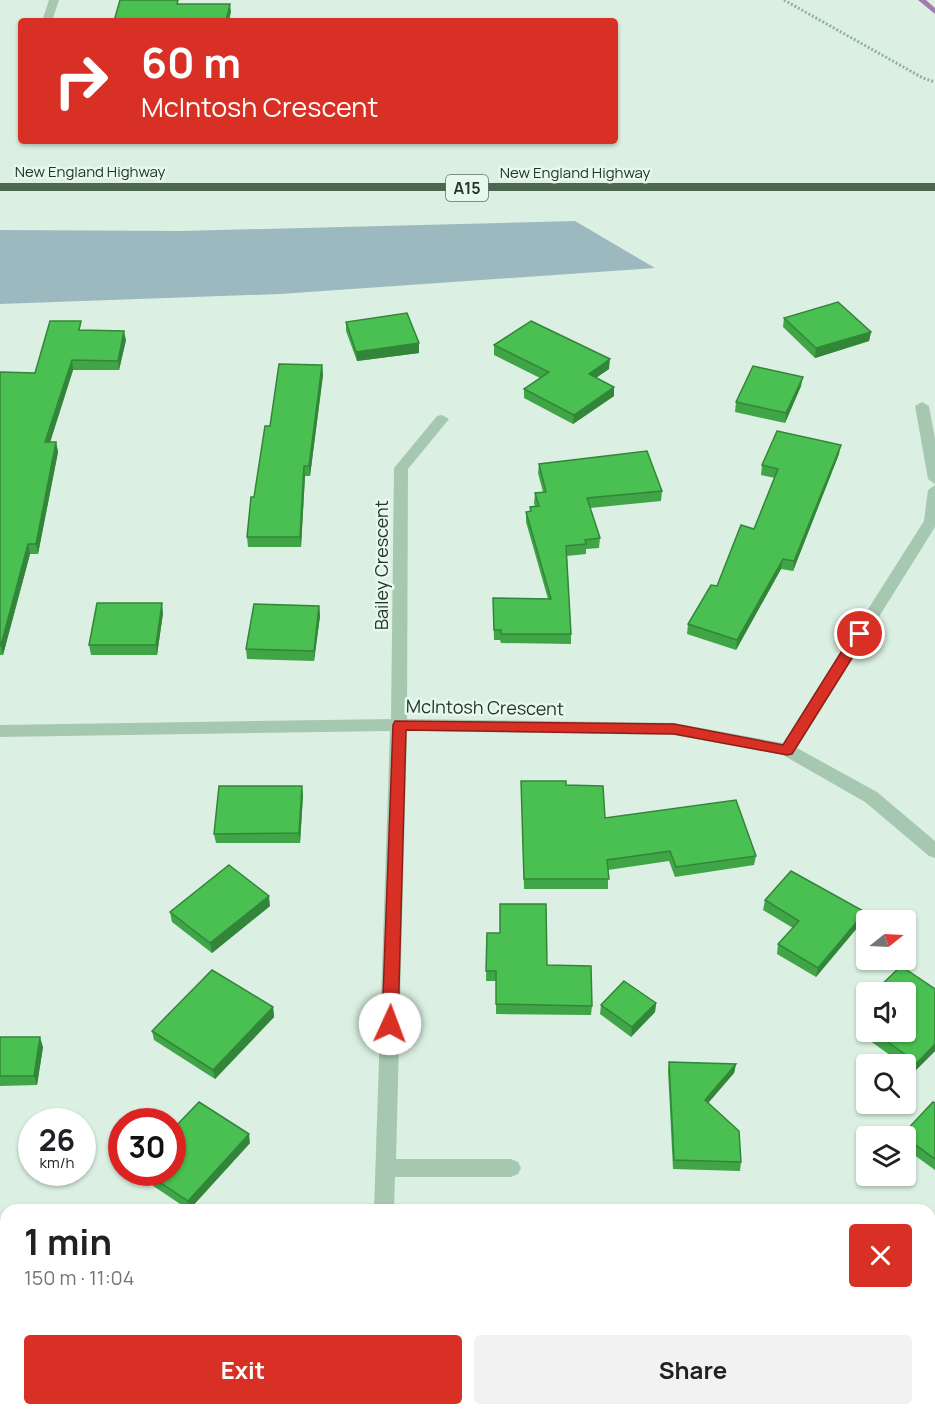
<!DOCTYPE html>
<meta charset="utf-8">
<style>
:root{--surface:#fff;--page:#f2f2f2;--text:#202124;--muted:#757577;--accent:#d93025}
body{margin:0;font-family:Manrope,sans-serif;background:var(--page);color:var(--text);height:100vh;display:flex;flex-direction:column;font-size:22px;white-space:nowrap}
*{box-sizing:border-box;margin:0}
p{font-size:20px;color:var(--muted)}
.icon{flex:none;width:33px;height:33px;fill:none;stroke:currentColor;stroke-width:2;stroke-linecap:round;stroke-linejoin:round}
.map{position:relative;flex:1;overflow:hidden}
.panel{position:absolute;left:0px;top:1204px;width:936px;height:212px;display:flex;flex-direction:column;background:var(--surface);border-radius:18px 18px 0 0;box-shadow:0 2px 4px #0004}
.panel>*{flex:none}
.top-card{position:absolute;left:18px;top:18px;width:600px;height:126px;border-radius:6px;box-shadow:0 2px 4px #0004;background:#d93025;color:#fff;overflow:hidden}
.needle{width:39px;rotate:72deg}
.controls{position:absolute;left:856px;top:910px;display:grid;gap:12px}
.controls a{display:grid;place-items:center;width:60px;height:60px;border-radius:6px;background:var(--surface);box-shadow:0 2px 4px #0004;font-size:30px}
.speed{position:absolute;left:18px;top:1108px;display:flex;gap:12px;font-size:30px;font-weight:700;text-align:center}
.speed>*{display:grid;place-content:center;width:78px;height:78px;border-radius:50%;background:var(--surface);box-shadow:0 2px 4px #0004;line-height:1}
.speed small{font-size:15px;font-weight:400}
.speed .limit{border:9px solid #d22;background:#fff;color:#111}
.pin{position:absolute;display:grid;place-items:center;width:51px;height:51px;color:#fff;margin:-26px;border:3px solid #fff;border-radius:50%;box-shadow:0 2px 6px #0007}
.me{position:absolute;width:66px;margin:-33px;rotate:2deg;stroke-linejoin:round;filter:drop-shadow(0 0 4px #0008)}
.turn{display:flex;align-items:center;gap:21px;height:126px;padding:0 24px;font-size:27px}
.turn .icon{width:78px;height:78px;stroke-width:2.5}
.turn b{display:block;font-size:42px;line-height:51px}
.round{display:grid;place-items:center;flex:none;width:63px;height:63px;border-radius:6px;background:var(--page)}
.headline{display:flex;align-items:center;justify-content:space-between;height:102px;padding:0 24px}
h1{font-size:36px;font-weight:700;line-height:45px}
.primary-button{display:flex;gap:12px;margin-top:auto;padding:12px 24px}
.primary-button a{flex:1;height:69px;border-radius:6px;background:var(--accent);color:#fff;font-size:24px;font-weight:700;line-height:69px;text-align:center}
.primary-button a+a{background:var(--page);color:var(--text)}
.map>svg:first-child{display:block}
</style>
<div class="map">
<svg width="935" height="1415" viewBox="0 0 935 1415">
<rect width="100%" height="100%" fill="#dbf0e2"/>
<!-- green -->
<path fill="#9cb9bf" d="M575,221L655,268L280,294L0,304V230L182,231Z"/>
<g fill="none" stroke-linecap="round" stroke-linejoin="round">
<!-- stream -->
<path fill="#a57bac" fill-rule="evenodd" d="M918,0H926L935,8V14Z"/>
<!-- path -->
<path stroke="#92b39a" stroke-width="3" stroke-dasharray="2 2" stroke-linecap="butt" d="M784,0L923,78L935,82"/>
<!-- minor -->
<g fill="#a7c8b0" fill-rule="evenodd">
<path d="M49,0H59L52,21H42Z"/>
<path d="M922,402L929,406L935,439V484L928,479L915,406Z"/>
<path d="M442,415L449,419L408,469L407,719L674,723L783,743L924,521L928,490L935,485V527L797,748L877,792L935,841V858L929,856L865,802L783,755L674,735L407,731L396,1159H511L518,1162L521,1168L518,1174L511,1177H395L394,1210H374L390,731L0,737V725L391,719L394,468L437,416Z"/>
<path d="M367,1410H389L388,1415H366Z"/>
</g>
<!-- trunk -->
<rect fill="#4c6650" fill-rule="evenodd" x="0" y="183" width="935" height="8"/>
</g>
<!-- wall -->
<g fill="#3fa546">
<path d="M784,318L871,332L869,341L815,358L783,327Z"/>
<path d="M346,322L419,353L357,361L346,331Z"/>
<path d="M83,330L126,340L119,370H73L50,442H56L58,452L38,554H30L3,655H0V372L35,373Z"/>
<path d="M494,345L609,369L596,378L614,396L573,424L524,398V389L540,378L494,355Z"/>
<path d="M322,365L323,375L310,476H305L301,547H248L247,537L270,426Z"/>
<path d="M801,386L785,423L735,412L736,402Z"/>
<path d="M839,454L793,571L781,569L736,650L687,634L688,624L717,586L754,529L775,478L761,475L762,465Z"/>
<path d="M539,464L662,491L661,501L590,508L600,538L599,548L586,549V554L567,556L571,634V644L501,643L500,640H494L493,598L548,599L526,522V512L530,511V507L535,506L534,503L535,493L543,492L538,473Z"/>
<path d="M319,606L320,616L314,661L247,659L246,649Z"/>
<path d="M163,613L157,655H91L89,645Z"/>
<path d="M521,781L566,785L605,818L756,856L754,865L675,877L669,861L608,870V889H524Z"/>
<path d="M303,795L300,843H216L214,834Z"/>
<path d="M765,900L862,922L816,977L777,954L778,944L793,928L763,910Z"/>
<path d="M270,906L212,953L172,922L170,912Z"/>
<path d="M487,933L547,965L592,1006L591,1015L496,1014V981H486Z"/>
<path d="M867,999V1032H906L935,1051L914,1072L906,1066V1065H904L856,1031V1017L859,1007Z"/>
<path d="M656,1003L655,1012L631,1037L600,1014L601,1005Z"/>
<path d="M273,1007L274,1017L215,1079L154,1040L152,1031Z"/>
<path d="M0,1037L43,1047L37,1085L0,1086Z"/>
<path d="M669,1062L736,1064L734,1073L708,1103L741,1162L740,1171L673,1169L668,1071Z"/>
<path d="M935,1103V1170L906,1149V1137H901L902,1135Z"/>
<path d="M250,1143L189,1210L134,1173H172Z"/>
</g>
<!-- shaded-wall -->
<g fill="#338639">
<path d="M230,4L231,12L229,21H226Z"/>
<path d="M124,331L126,340L119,370L118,361Z"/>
<path d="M871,332L869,341L815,358L816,348Z"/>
<path d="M419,343V353L357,361L356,352Z"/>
<path d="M610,359L609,369L588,383L589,374Z"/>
<path d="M72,360L73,370L47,452L45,442Z"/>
<path d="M322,365L323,375L310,476L309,466Z"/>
<path d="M803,377L801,386L785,423L786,413Z"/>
<path d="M614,387V396L573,424L574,415Z"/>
<path d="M56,442L58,452L38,554L36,544Z"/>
<path d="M841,445L839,454L793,571L794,561Z"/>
<path d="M304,466L305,476L301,547L300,537Z"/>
<path d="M28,544L30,554L3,655L1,645Z"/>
<path d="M783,559L781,569L736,650L737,640Z"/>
<path d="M162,603L163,613L157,655L156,645Z"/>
<path d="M319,606L320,616L314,661V651Z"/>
<path d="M302,786L303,795L300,843L299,833Z"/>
<path d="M269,896L270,906L212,953L210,943Z"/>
<path d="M865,912L862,922L816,977L818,968Z"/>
<path d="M656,1003L655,1012L631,1037L632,1027Z"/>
<path d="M273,1007L274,1017L215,1079L213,1070Z"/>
<path d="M40,1037L43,1047L37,1085L34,1076Z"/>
<path d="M935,1044V1051L914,1072L917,1063Z"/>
<path d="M736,1064L734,1073L703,1109L705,1100Z"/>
<path d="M249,1134L250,1143L189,1210L188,1201Z"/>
</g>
<!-- building -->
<g fill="#49c051" stroke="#338639" stroke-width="1.5">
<path d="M120,0H178L177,4H230L226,21H114Z"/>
<path d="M838,302L871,332L816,348L784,318Z"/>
<path d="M407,313L419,343L356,352L346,322Z"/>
<path d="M50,321H81L79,330L124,331L118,361L72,360L45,442H56L36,544H28L1,645H0V372L35,373Z"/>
<path d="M531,321L610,359L589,374L614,387L574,415L524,389L549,372L494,345Z"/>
<path d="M279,364L322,365L309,466H304L300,537H247L251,497H254L265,426H270Z"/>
<path d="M753,366L803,377L786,413L736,402Z"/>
<path d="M777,431L841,445L794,561L783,559L737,640L688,624L711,585L717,586L741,525L754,529L778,469L762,465Z"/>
<path d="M647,451L662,491L587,498L600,538L585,540L586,544L566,546L571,634H501V630H494L493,598L551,599L526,512L531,511L530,507L539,506L535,493L546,492L539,464Z"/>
<path d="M97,603H162L156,645H89Z"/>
<path d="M254,604L319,606L314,651L246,649Z"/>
<path d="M521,781H566V785L603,786L605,818L736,800L756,856L676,867L670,851L607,860L609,879H524Z"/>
<path d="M219,786H302L299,833L214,834Z"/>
<path d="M229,865L269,896L210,943L170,912Z"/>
<path d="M791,871L865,912L818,968L778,944L799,921L765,900Z"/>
<path d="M500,904H546L547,965L591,966L592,1006L496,1004V971H486L487,933H500Z"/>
<path d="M901,966L935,989V1044L917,1063L874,1032H906V993H873Z"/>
<path d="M212,970L273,1007L213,1070L152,1031Z"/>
<path d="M624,981L656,1003L632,1027L601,1005Z"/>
<path d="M867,999V1027L859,1021V1007Z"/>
<path d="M0,1037H40L34,1076H0Z"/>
<path d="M669,1062L736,1064L705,1100L739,1131L741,1162L674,1160Z"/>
<path d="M199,1102L249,1134L188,1201L146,1173H172V1130Z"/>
<path d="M933,1102L935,1103V1159L906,1138V1137L902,1135Z"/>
<rect x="111" y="1410" width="77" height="5"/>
<rect x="509" y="1410" width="61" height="5"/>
</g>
<!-- route -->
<path fill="#d93025" stroke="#8d1f18" stroke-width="1.5" d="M860,629L867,634L792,754L787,755L674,734L406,730L398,1024L395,1029L390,1031L384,1029L382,1024L393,725L395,721L674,724L783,745L855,630Z"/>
<g text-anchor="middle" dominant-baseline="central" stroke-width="5" stroke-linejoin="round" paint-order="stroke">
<!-- far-street labels -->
<g font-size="15" fill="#273529" stroke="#e7f8ed">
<text x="90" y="171">New England Highway</text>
<text x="575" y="172">New England Highway</text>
</g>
<!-- shield labels -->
<rect fill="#e7f8ed" stroke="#617064" stroke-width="1.5" x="446" y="175" width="42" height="26" rx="4.5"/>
<g font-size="16" font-weight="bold" fill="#273529">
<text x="467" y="188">A15</text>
</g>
<!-- street labels -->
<g font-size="18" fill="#273529" stroke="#e7f8ed">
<text transform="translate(381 565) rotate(-90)">Bailey Crescent</text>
<text transform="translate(485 707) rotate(1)">McIntosh Crescent</text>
</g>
</g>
</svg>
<div class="controls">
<a><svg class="needle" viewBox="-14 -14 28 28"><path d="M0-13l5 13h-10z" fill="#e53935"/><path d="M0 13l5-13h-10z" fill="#757577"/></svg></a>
<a><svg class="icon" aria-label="sound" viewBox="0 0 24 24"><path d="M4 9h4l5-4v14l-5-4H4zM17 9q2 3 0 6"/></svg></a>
<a><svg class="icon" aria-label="search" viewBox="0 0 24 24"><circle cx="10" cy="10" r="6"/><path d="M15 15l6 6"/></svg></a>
<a><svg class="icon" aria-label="layers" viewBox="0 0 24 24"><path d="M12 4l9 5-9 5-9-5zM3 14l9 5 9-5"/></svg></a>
</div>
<div class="speed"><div>26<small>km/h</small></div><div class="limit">30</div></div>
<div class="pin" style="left:860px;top:634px;background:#d93025"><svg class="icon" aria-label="arrive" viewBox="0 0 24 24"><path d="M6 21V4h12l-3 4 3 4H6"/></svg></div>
<svg class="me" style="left:390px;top:1024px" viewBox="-20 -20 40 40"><circle r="19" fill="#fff"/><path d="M0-13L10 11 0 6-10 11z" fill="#d93025"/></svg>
<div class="top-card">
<div class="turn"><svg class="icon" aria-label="right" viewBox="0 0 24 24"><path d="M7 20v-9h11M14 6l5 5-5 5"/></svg><div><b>60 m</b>McIntosh Crescent</div></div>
</div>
<section class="panel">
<div class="headline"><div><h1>1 min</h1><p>150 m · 11:04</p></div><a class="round" style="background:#d93025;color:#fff"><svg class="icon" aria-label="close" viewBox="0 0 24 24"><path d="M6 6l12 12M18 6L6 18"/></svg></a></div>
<div class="primary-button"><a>Exit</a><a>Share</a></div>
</section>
</div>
